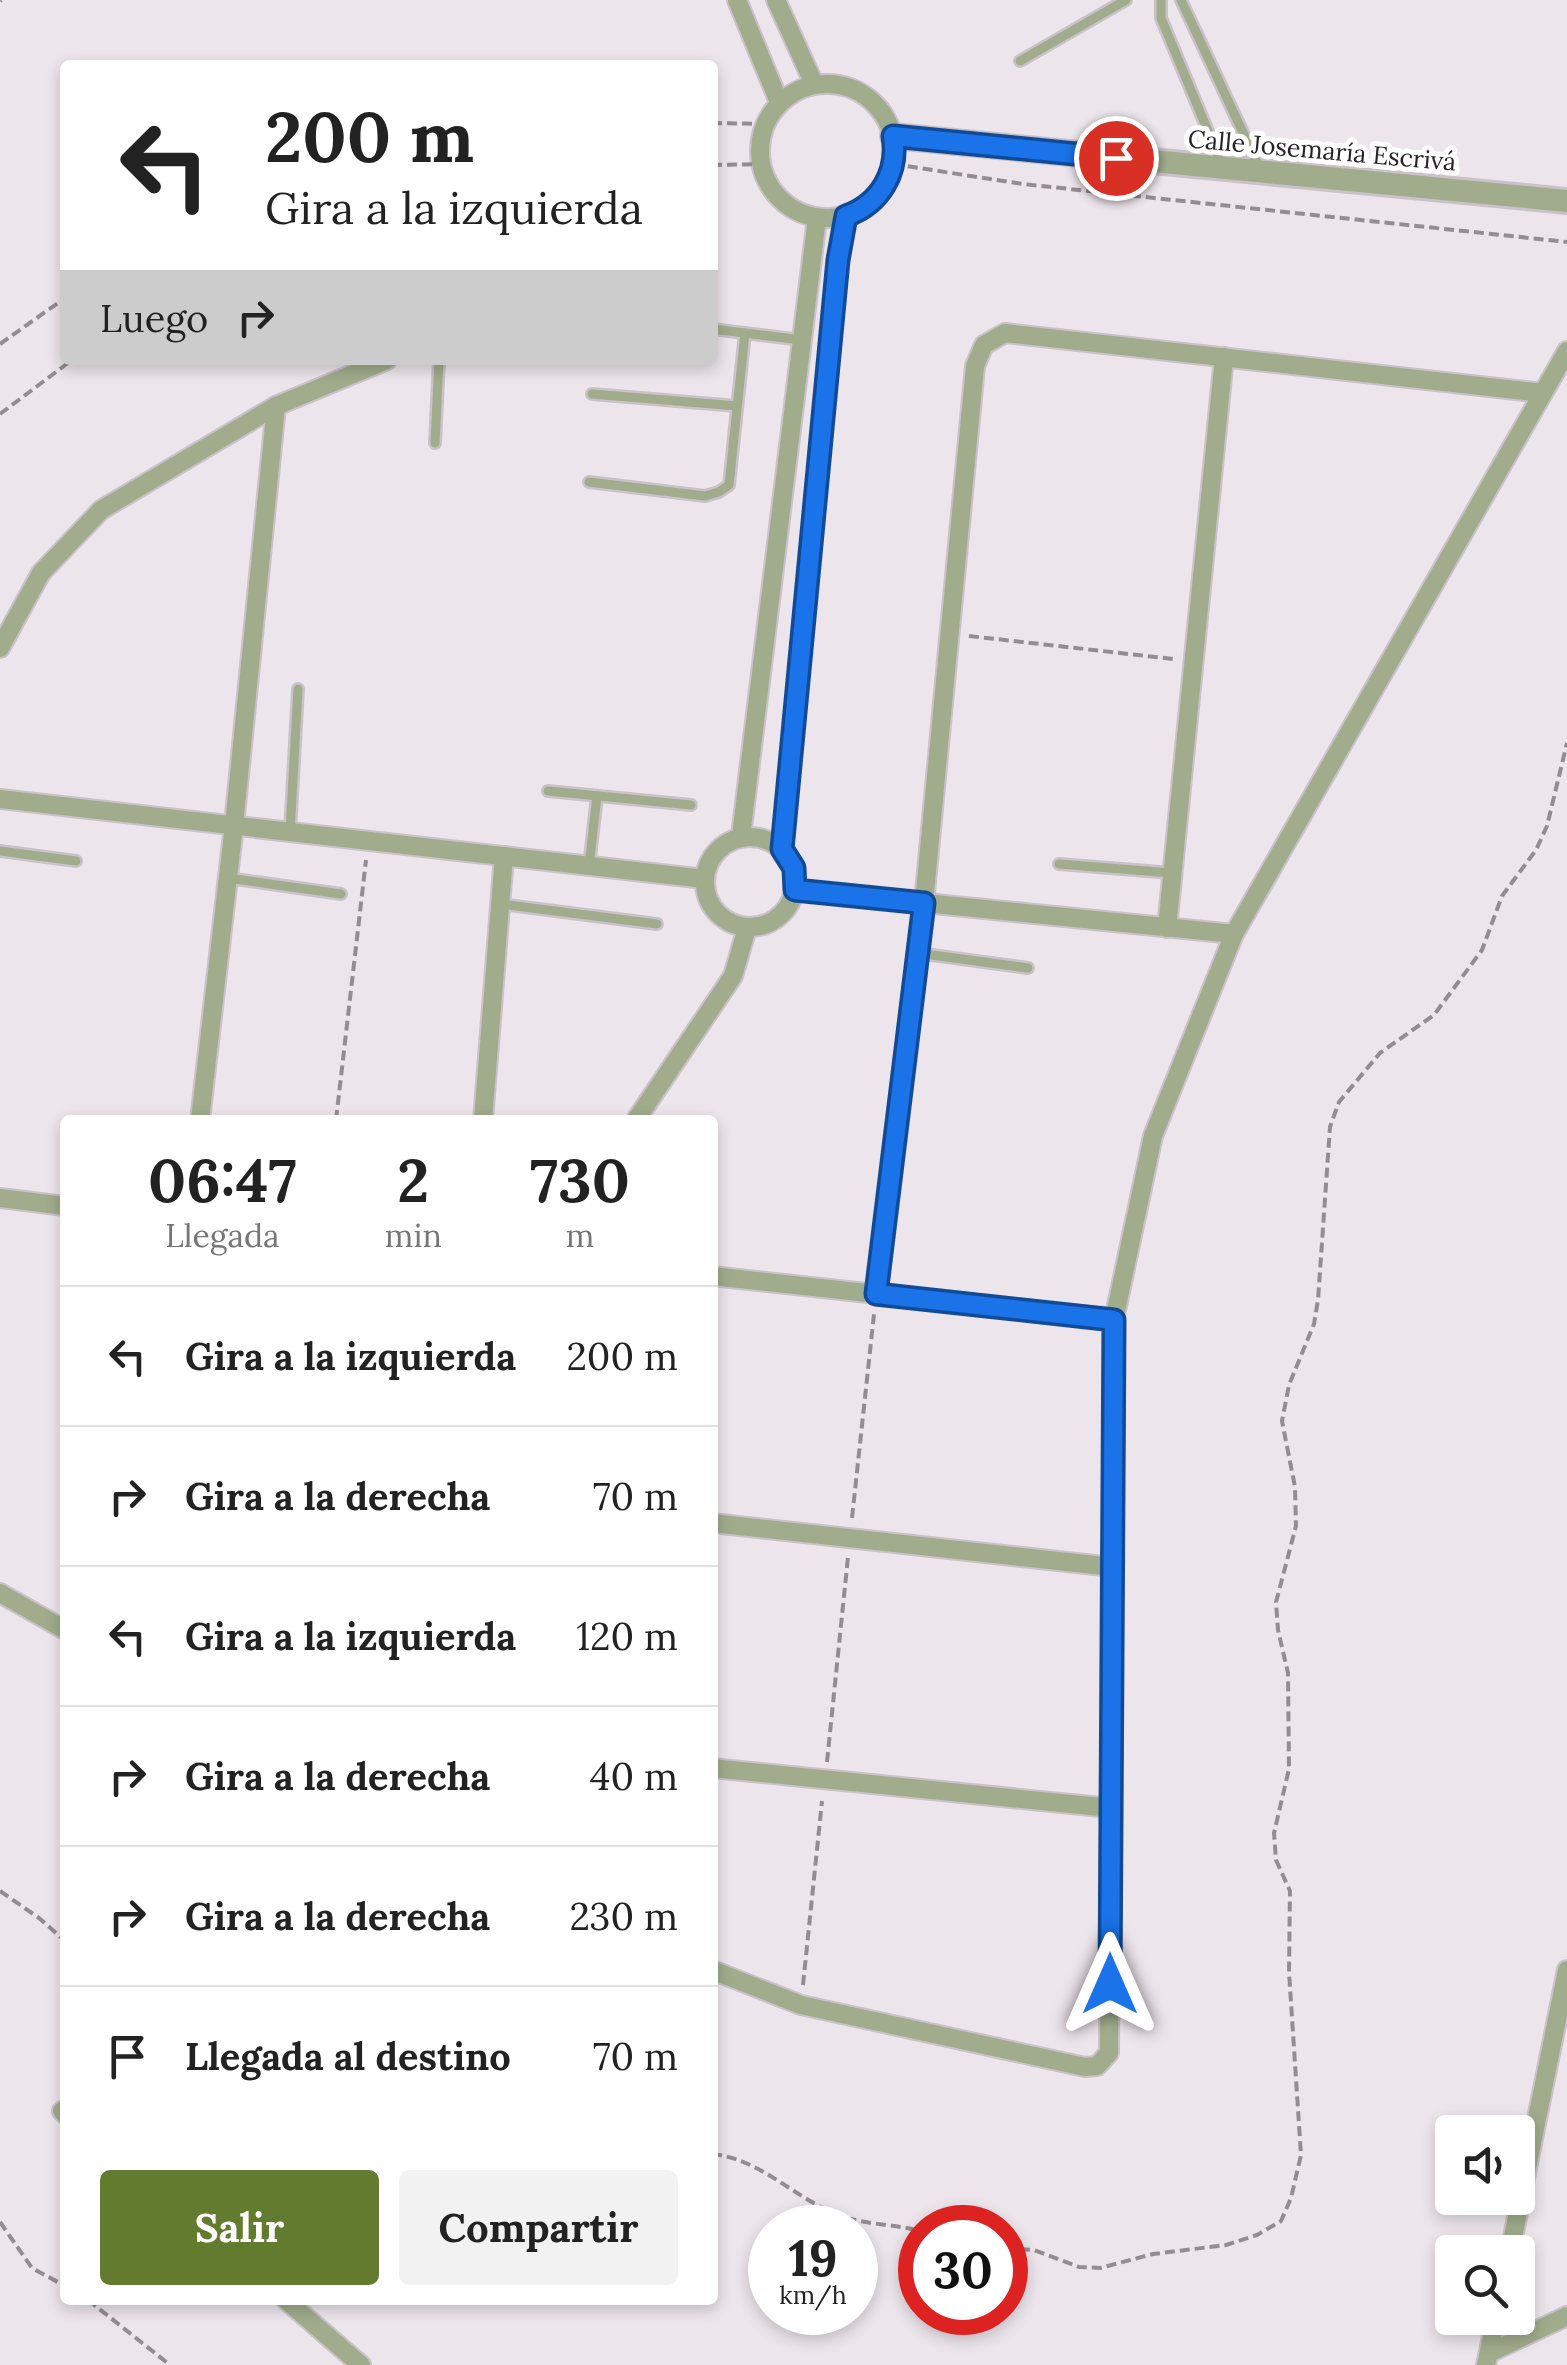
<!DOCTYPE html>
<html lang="es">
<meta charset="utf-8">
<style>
:root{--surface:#fff;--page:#f2f2f2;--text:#222;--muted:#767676;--line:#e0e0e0;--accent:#637b2e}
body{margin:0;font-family:Lora,serif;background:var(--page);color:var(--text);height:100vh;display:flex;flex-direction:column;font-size:38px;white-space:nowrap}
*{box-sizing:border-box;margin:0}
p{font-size:32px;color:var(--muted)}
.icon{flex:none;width:55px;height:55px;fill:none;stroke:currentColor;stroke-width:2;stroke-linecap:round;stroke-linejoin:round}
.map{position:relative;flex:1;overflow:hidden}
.sheet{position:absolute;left:60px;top:1115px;width:658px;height:1190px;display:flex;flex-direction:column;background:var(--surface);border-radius:10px;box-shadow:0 5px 15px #0003}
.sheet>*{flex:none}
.banner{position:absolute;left:60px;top:60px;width:658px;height:305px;border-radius:10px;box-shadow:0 5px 15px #0003;background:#fff;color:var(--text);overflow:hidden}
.controls{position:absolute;left:1435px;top:2115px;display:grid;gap:20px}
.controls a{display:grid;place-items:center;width:100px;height:100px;border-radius:10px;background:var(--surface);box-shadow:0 5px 15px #0003;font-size:50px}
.speed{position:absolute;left:748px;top:2205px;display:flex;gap:20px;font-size:50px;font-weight:700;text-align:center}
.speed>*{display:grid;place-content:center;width:130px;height:130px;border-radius:50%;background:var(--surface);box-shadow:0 5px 15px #0003;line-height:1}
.speed small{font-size:25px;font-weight:400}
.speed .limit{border:15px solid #d22;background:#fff;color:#111}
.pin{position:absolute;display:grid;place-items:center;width:85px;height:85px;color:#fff;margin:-42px;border:5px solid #fff;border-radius:50%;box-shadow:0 2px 10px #0007}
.me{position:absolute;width:110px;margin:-55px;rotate:0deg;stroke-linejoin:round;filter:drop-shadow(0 0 8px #0008)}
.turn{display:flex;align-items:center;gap:35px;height:210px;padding:0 40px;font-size:45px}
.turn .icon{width:130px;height:130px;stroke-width:2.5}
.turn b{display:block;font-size:70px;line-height:85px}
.then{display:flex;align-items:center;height:95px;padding:0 40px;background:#0003;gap:20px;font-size:38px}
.eta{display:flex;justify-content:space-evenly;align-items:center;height:170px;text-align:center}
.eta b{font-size:60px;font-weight:700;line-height:70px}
.primary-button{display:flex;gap:20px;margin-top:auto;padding:20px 40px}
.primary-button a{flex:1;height:115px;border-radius:10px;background:var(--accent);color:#fff;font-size:40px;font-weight:700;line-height:115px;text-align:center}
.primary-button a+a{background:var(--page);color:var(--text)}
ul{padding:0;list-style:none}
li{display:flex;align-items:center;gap:30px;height:140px;padding:0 40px;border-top:2px solid var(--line)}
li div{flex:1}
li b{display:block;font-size:38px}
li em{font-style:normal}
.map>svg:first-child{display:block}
</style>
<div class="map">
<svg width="1567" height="2365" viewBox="0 0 1567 2365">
<rect width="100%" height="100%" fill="#ede5ec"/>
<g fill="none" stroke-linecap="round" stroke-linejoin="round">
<!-- service casing -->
<g stroke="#c9c2c9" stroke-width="14">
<g id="service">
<path d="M1161,0V18L1222,165"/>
<path d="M1181,0L1260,169"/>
<path d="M1020,61L1126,0"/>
<path d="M712,329L802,340"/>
<path d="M592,394L737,406"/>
<path d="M435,443L439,360"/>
<path d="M589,482L705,496L719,492L729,485L745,333"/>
<path d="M548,791L691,805"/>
<path d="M290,832L298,689"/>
<path d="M0,851L76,861"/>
<path d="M1059,864L1172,873"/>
<path d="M589,866L597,796"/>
<path d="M228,878L341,894"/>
<path d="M500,904L657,924"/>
<path d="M917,953L1028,968"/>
</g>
</g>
<!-- minor casing -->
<g stroke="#c9c2c9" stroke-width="22">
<g id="minor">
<path d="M737,0L779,102"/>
<path d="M776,0L814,84"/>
<circle cx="827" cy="151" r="67"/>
<path d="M0,648L41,573L101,510L276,406L387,360"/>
<path d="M0,799L705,879"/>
<path d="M741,836L817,218"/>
<circle cx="750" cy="882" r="45"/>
<path d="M782,849L838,260L846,215"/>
<path d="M795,890L1234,934"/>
<path d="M1167,928L1224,357"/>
<path d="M200,1120L234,825L276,406"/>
<path d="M483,1120L504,856"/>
<path d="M636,1120L733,976L747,928"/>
<path d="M0,1198L65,1206"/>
<path d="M712,1276L1114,1320"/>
<path d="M876,1294L924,903L975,366L984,345L1005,333L1543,393"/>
<path d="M712,1523L1113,1567"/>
<path d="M0,1593L65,1630"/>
<path d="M712,1768L1111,1808"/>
<path d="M712,1970L801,2005L1085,2067L1097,2066L1109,2053L1114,1320L1153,1136L1234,934L1567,351"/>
<path d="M62,2111L65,2114"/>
<path d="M1510,2252L1567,1970"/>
<path d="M286,2300L361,2365"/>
<path d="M1489,2353L1567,2316"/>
<path d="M1486,2365L1496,2318"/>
</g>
</g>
<!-- tertiary casing -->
<g stroke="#c9c2c9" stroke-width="28">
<path id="tertiary" d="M893,136L1567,201"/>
</g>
<!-- path -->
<g stroke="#938d92" stroke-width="4" stroke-dasharray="10 5" stroke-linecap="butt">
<path d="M0,1L1,0"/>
<path d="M712,123L765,124"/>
<path d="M893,164L1023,184L1567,242"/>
<path d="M712,165L761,164"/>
<path d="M0,344L65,298"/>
<path d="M0,414L72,360"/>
<path d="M969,636L1173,659"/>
<path d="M336,1120L366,860"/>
<path d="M852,1518L874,1314"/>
<path d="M827,1762L848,1557"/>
<path d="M0,1891L39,1918L65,1941"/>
<path d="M803,1985L822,1801"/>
<path d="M712,2154C762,2159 796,2200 841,2216C867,2225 894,2224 920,2231"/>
<path d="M0,2222L32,2268L65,2286"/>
<path d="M1005,2248L1034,2250L1079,2267L1100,2268L1153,2254L1226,2245L1257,2235L1281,2221L1291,2198L1301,2155L1289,1972L1290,1891L1276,1860L1274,1833L1289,1769L1288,1673L1278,1630L1276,1602L1296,1526L1295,1487L1282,1421L1289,1385L1314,1324L1318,1300L1330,1127L1339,1102L1380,1053L1434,1015L1482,950L1502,896L1536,850L1547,826L1567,743"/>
<path d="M88,2300L170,2365"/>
</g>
<!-- service -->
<use href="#service" stroke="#a0ac8c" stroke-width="9"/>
<!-- minor -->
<use href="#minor" stroke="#a0ac8c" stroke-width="18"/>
<!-- tertiary -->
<use href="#tertiary" stroke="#a0ac8c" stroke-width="22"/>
</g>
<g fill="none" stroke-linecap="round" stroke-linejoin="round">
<!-- route casing -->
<g stroke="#114b97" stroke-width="25">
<path id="route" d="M1110,1984L1114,1320L876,1294L924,903L795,890L794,868L782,849L838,260L846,216C880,204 899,172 893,136L1116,158"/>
</g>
<!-- route -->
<use href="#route" stroke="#1a73e8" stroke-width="18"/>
</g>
<g text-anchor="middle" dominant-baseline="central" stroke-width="10" stroke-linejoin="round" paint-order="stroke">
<!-- street labels -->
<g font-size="25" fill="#272427" stroke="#fff">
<text transform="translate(1322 150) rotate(5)">Calle Josemaría Escrivá</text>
</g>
</g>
</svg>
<div class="controls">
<a><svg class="icon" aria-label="sound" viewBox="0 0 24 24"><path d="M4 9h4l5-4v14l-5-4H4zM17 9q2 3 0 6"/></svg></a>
<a><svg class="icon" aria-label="search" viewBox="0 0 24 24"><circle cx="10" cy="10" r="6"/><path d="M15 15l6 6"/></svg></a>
</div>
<div class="speed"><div>19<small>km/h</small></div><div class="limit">30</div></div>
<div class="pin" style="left:1116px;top:158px;background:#d93025"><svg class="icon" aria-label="arrive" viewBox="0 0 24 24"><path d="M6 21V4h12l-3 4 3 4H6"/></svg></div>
<svg class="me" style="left:1110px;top:1984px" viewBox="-20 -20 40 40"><path d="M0-17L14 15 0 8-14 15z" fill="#1a73e8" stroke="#fff" stroke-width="4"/></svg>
<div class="banner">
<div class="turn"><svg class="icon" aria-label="left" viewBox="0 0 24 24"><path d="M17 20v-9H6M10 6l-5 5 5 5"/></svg><div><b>200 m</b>Gira a la izquierda</div></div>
<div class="then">Luego<svg class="icon" aria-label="right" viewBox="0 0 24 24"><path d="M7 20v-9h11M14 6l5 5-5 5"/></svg></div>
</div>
<section class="sheet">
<div class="eta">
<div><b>06:47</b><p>Llegada</p></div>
<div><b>2</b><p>min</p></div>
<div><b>730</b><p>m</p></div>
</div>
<ul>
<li><svg class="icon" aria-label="left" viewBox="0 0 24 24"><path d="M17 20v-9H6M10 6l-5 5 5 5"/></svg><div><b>Gira a la izquierda</b></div><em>200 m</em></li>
<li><svg class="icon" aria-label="right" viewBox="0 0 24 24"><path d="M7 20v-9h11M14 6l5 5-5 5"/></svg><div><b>Gira a la derecha</b></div><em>70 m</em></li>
<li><svg class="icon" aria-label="left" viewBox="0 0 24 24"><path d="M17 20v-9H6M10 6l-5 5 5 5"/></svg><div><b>Gira a la izquierda</b></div><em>120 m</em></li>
<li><svg class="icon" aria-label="right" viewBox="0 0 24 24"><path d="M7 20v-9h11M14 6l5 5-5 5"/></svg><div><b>Gira a la derecha</b></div><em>40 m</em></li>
<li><svg class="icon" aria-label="right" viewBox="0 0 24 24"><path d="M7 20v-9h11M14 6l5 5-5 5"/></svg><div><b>Gira a la derecha</b></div><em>230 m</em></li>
<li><svg class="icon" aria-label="arrive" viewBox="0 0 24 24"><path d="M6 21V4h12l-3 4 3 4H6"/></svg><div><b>Llegada al destino</b></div><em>70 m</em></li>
</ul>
<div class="primary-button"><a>Salir</a><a>Compartir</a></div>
</section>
</div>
